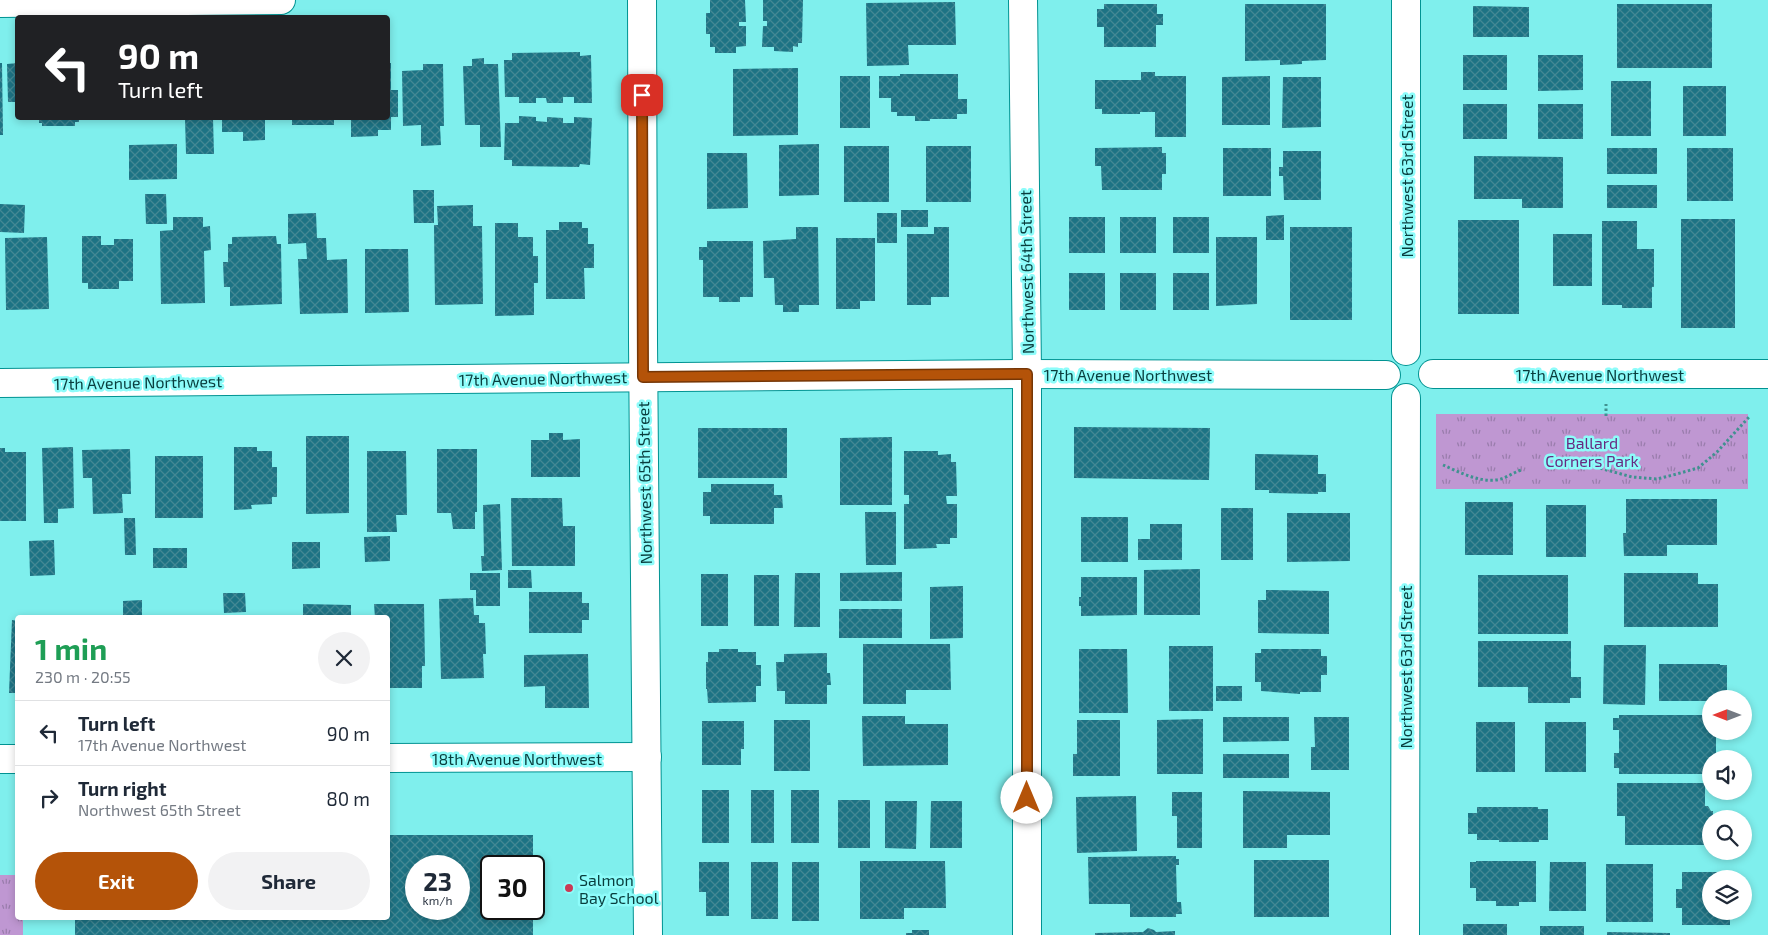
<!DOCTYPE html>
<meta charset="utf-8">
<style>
:root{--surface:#fff;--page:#f2f2f3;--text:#1f2937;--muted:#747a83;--line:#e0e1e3;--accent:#b45309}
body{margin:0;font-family:"Exo 2",sans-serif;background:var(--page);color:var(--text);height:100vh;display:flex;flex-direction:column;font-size:19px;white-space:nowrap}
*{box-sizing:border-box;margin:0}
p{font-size:16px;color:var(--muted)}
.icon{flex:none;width:28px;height:28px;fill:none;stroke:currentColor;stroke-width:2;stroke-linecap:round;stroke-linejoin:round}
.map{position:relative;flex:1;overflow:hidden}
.sheet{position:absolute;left:15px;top:615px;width:375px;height:305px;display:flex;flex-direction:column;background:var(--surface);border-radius:5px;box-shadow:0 2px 8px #0003}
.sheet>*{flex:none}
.top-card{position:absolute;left:15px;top:15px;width:375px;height:105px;border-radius:5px;box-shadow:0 2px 8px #0003;background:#202124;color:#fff;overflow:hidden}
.needle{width:32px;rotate:270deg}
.buttons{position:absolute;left:1702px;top:690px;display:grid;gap:10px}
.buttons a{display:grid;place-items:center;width:50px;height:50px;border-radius:50%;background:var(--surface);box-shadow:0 2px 8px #0003;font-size:25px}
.speed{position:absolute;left:405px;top:855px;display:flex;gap:10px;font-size:25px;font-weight:700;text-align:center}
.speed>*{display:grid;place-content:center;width:65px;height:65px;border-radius:50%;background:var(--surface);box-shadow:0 2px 8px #0003;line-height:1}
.speed small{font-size:12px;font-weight:400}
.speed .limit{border:2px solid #111;border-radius:8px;background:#fff;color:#111}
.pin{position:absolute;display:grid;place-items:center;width:42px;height:42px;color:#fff;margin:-21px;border-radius:10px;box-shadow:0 2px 8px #0006}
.me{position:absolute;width:55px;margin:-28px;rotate:0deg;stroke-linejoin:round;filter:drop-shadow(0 0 4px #0008)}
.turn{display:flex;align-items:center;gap:18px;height:105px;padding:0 20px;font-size:22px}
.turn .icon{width:65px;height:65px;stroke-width:2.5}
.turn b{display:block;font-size:35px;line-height:42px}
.round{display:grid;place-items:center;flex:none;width:52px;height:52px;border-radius:26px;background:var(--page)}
.summary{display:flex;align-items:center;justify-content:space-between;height:85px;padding:0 20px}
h1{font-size:30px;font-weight:700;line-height:38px;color:#1e9e55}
.action{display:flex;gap:10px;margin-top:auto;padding:10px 20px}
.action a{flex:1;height:58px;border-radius:30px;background:var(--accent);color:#fff;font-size:20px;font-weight:700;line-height:58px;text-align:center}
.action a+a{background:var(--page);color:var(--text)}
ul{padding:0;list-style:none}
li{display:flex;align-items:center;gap:15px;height:65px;padding:0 20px;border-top:1px solid var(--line)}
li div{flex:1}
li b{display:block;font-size:19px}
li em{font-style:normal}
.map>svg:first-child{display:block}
</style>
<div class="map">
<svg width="1768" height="935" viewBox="0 0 1768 935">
<defs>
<pattern id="park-tufts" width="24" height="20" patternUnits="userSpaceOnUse" patternTransform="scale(1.25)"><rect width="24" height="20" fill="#bf97d2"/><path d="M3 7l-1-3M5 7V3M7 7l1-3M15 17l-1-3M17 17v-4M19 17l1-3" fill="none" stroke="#997cac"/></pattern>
<pattern id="building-cross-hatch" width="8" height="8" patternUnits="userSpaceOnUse" patternTransform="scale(1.25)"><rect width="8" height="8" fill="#1d7384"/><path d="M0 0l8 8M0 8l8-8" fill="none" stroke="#438894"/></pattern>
</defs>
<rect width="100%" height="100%" fill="#7fefed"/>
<!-- park -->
<g fill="url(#park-tufts)">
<rect x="1436" y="414" width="312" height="75"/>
<path d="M0,875H17L18,918H23V935H0Z"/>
</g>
<!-- building -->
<g fill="url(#building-cross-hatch)" fill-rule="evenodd">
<path d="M710,0H745L746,22H739V26H746V46L736,47V53H715V47H710V34H706V13H710Z"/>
<path d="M763,0H803L802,43H798V47L793,46V52L774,51V47H762L763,26H767V21H763Z"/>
<path d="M955,2L956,45H908L909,65L867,66L866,3Z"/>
<path d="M1104,4H1157V14H1163V25H1156V47H1104V27H1097V9H1104Z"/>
<path d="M1245,4H1326V60L1302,61V64L1280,65V60L1245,61Z"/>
<rect x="1617" y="4" width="95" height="64"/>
<path d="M1473,6L1529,7V37H1473Z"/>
<path d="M580,52V56L591,55L592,103H574V97H563V103H547L546,98H536V103H519V97H505L504,60H512V53Z"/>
<rect x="1463" y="55" width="44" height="35"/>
<path d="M1538,55H1583V90L1538,91Z"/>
<path d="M484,58V64H498L501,147H480V125H465L463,66H472V59Z"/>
<path d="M0,63H2L3,135H0Z"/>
<path d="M18,63V102H8L7,64Z"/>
<path d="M388,63H391V90H398V117H391V130H378V136L351,137V118H388Z"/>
<path d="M423,64H443L444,126H440L441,145L421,146V125L403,126L402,71L423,70Z"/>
<path d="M798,68V135L733,136V69Z"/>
<path d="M1141,72H1155V76H1186V137H1155V112H1140V114H1102V109H1095V80H1141Z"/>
<path d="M900,74H958V99H967V114H957V119H930V121H915V116H897V112H891V98H879V76H900Z"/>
<rect x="840" y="76" width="30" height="52"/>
<path d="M1270,76V125H1222V77Z"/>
<path d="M1283,77H1321V127L1282,128Z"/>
<rect x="1611" y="81" width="40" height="55"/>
<rect x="1683" y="86" width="43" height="50"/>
<rect x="1463" y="104" width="44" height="35"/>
<rect x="1538" y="104" width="45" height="35"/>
<path d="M519,116L536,117V121L547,122V117L563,118V123H574V117L592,118L590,165L580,164L579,167L512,166V160H504L505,123H519Z"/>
<path d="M39,118H79V122H75V126H42V123H39Z"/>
<path d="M185,118H213L214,154H186Z"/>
<path d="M222,118H265V140L243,141V132H222Z"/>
<rect x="292" y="118" width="42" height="7"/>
<path d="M177,144V179L129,180V145Z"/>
<path d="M819,144V195L779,196V145Z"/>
<rect x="844" y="146" width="45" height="56"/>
<rect x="926" y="146" width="45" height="56"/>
<path d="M1162,147V153H1166V174H1162V190H1102L1101,166H1095V148Z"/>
<rect x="1223" y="148" width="48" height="48"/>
<rect x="1607" y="148" width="50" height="26"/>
<rect x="1687" y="148" width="46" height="53"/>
<path d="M1283,151H1321V200H1284L1283,176H1279V167H1283Z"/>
<path d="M707,153H747L748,208L707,209Z"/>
<path d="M1474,156L1563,157V208H1522V199H1474Z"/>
<rect x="1607" y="185" width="50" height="23"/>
<path d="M413,190H434V223H414Z"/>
<path d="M145,194H166L167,224H146Z"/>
<path d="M0,204L25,205L24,233L0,232Z"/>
<path d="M473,205V226H482L483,304L435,305L434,225H438L437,206Z"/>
<rect x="901" y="210" width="27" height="17"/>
<path d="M316,213L317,238H326L327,260L347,259L348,313L300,314L298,259H307L306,243L288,244V214Z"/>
<rect x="877" y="213" width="20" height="30"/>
<path d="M1284,215V240H1266V216Z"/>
<path d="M173,217H203V227L210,226L211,250L204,251L205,303L161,304L160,231L173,230Z"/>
<rect x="1069" y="217" width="36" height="36"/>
<rect x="1120" y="217" width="36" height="36"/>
<rect x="1173" y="217" width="36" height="36"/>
<rect x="1681" y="219" width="54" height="109"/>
<rect x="1458" y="220" width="61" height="94"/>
<path d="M1602,221H1637V249H1654V287H1652V308H1622V305H1602Z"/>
<path d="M559,222H582V228H588V244H594V268H584L585,299H546V230H559Z"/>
<path d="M495,223H518V237H533V256H538V283H534V315L495,316Z"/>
<path d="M796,227H818L819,305H799V312H783V305H775L774,278H764L763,241L796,239Z"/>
<path d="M934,227H949V297H931V305H907V234H934Z"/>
<rect x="1290" y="227" width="62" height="93"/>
<rect x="1553" y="234" width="39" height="52"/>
<path d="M82,236H101V245H114V239H133V281H119V289H88V283H82Z"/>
<path d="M276,236L277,244H281L282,304L230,306V287H224L223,262H228V244H232V237Z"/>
<path d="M47,237L49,309L6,310L5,238Z"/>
<path d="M1216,237H1257V304L1216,306Z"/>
<path d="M836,238H875V301H860V309H836Z"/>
<path d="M707,241H753V297H740V302H719V297H703V260H699V247H707Z"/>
<path d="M365,249H408L409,312L365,313Z"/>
<rect x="1069" y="273" width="36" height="37"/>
<rect x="1120" y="273" width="36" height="37"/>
<rect x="1173" y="273" width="36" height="37"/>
<path d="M1074,427L1210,428L1209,480L1074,478Z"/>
<rect x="698" y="428" width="89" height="50"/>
<path d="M549,433H563V440L580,439V477H531V440H549Z"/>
<path d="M306,436H349V513L306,514Z"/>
<path d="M892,437V505H840V438Z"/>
<path d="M73,447L74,508L58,509V523H44L42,448Z"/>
<path d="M234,447H257V451H272V467H277V497H272V504L251,505L252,509L234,510Z"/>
<path d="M0,448H5V452H26V521H0Z"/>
<path d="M130,449L131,494H122L123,513L93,514L92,478H83L82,450Z"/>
<path d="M437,449H477V512H475V529H453L451,513H437Z"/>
<path d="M367,451H406L407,515H396L397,532H367Z"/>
<path d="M904,451H938V455L951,454V462H956L957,496H946L947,504H957V538H950V544H936L937,548L904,549V504H909V495H904Z"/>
<path d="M1255,454L1318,455V474H1326V492H1318V494L1269,493V490H1255Z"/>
<rect x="155" y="456" width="48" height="62"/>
<path d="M711,484H774V495H782L783,508H774V524H710V516H703V492H711Z"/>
<path d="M511,498H562L563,526H575V566H512Z"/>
<path d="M1626,499H1717V545H1667V556H1624L1623,533H1626Z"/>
<rect x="1465" y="502" width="48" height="53"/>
<path d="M500,504L502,570L482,571L481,556H484L483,505Z"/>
<rect x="1546" y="505" width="40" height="52"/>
<rect x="1221" y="508" width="32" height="52"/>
<path d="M865,512H896V565H866Z"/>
<path d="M1287,513H1350V561L1287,562Z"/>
<rect x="1081" y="517" width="47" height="45"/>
<path d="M124,518H135L136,555H125Z"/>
<path d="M1150,524H1182V560H1138V539H1150Z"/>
<path d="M390,536V561L365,562L364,537Z"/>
<path d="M54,540L55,575L30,576L29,541Z"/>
<path d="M292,542H320V568L292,569Z"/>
<rect x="153" y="548" width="34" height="20"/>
<path d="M1200,569V615H1144V570Z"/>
<path d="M508,570H531L532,588H508Z"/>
<path d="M902,572V601H840V573Z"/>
<path d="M470,573H500V606H476V590H470Z"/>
<path d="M795,573H820V627H794Z"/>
<path d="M1624,573H1698V584H1718V627H1624Z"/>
<rect x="701" y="574" width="27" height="52"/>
<rect x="754" y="575" width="25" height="51"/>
<rect x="1478" y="575" width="90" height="59"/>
<path d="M1081,577H1137V615L1081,616V606H1079V597H1081Z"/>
<path d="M963,586V638L930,639V587Z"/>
<path d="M1266,590L1329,591V634L1258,633V600H1266Z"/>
<path d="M529,592H582V603H589V620H582V633H529Z"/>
<path d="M223,593H245L246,612L224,613Z"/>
<path d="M473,598L474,615H479V623H485L486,654H483L484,678L441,679L439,599Z"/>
<path d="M142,600V618H123V601Z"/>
<path d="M303,604L351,605V618H303Z"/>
<path d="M374,604H424L425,666H422V688H388V618H375Z"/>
<rect x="839" y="609" width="63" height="29"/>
<path d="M12,620L18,621V693H9Z"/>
<path d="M1478,641H1571V677H1581V698H1570V703H1528V687H1478Z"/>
<path d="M863,644H950L951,690H906V704H863Z"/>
<path d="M1604,645H1646L1645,705L1603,704Z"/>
<rect x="1169" y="646" width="44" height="65"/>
<path d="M719,649H738V652H756V665H761V686H756V702L708,703L707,689H706V662H708V652H719Z"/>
<path d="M1079,649H1127L1128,713H1079Z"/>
<path d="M1261,649H1321V656H1327V675H1321V692H1300V694L1261,691V682H1255V653H1261Z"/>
<path d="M827,653V673H830L831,685H827V704H785V691H777L776,662H784V654Z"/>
<path d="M588,654L589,708H545V686L524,687V655Z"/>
<path d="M1659,664H1720V665H1727V697L1711,699V701H1659Z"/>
<rect x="1216" y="686" width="26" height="15"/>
<path d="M1619,715H1711V731H1716V754H1719V759H1711V774H1619V768H1614V753H1619V730H1613V718H1619Z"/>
<path d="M862,716H905V724H948V765L863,766Z"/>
<path d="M1223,717H1289V741L1223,742Z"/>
<path d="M1314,717H1349V770H1311V747H1315Z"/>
<path d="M1203,719V774H1157V720Z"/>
<rect x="774" y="720" width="36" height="51"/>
<path d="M1077,720H1120V776H1073V754H1077Z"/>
<path d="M702,721H744V749H741V765H702Z"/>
<rect x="1476" y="722" width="39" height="50"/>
<rect x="1545" y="722" width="41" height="50"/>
<rect x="1223" y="754" width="66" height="24"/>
<path d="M1617,783H1705V806H1708L1711,811H1713V819H1711V845H1625V816H1617Z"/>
<rect x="702" y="790" width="27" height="53"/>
<rect x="751" y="790" width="23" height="53"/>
<rect x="791" y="790" width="28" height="53"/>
<path d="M1243,791L1330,792V835H1287V848H1243Z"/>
<path d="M1172,792H1202V848H1177V816H1172Z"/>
<path d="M1136,796L1137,851L1077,853L1076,797Z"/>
<rect x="838" y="800" width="32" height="48"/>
<path d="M885,801H917L916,849L885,848Z"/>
<path d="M931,801H962V848H930Z"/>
<path d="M1477,807H1538V809H1548V840H1539V842H1499V840H1477V834H1468V813H1477Z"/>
<path d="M388,835H533V866H491V909H533V935H75V918H388ZM416,866H459V909H416Z"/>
<path d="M1176,856V859H1179V865H1176L1177,902H1181L1182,914H1176V917H1130V904H1089L1088,857Z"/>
<rect x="1254" y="860" width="75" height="57"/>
<path d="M860,861H945L946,908H904V919H860Z"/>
<path d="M1476,861H1536V902H1519V906H1496V901H1476V888H1470V862H1476Z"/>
<path d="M699,862H729V916H706V892H699Z"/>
<rect x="751" y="862" width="27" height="57"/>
<rect x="792" y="862" width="27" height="59"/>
<path d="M1550,862H1586V911H1549Z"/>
<rect x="1606" y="864" width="47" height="58"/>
<path d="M1682,872H1730V879H1711V911H1730V925H1682V908H1676V889H1682Z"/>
<rect x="1463" y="924" width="44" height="11"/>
<rect x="1540" y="926" width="44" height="9"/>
<path d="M1148,928L1154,930L1156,932L1175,931V935H1095V933L1143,932Z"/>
<path d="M912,930H929V935H906V933H912Z"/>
<path d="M1607,932L1670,933V935H1607Z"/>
</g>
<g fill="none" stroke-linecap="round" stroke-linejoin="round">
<!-- minor casing -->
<g stroke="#019392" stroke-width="30">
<g id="minor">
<path d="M642,0L643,342L648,935"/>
<path d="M1023,0L1027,374V935"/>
<path d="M1406,0V351"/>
<path d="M0,3L281,0"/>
<path d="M1433,374H1767"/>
<path d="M0,383L1027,374L1386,375"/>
<path d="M388,758L647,757"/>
<path d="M0,759H18"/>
<path d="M1405,935L1406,398"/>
</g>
</g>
<!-- path -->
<g stroke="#409190" stroke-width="3" stroke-dasharray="2.5 2.5" stroke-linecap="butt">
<path d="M1606,416V404"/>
<path d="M1566,461L1585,464L1632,477L1657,479L1673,475L1698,468L1717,452L1750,416"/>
<path d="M1443,465C1459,472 1478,482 1496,480C1506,479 1513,472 1522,470"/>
</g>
<!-- minor -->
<use href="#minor" stroke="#fff" stroke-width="28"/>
</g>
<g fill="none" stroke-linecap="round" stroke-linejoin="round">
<!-- route casing -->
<g stroke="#753606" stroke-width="12">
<path id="route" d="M642,95L643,377L1027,374V798"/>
</g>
<!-- route -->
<use href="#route" stroke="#b45309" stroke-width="9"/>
</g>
<!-- markers -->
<circle fill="#ca3a55" stroke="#8dfcfa" stroke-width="2" cx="569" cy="888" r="5"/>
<g text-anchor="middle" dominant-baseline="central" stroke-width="5" stroke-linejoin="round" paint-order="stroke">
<!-- street labels -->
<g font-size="16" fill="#093d3d" stroke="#8dfcfa">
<text transform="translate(1406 176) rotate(-90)">Northwest 63rd Street</text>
<text transform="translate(1026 272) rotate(-91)">Northwest 64th Street</text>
<text x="1128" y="374">17th Avenue Northwest</text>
<text x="1600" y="374">17th Avenue Northwest</text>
<text transform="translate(543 378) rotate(-1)">17th Avenue Northwest</text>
<text transform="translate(138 382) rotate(-1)">17th Avenue Northwest</text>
<text transform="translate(644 483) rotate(-91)">Northwest 65th Street</text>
<text transform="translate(1405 667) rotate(-90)">Northwest 63rd Street</text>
<text x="517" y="758">18th Avenue Northwest</text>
</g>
<!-- park labels -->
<g font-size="16" fill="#682a81" stroke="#8dfcfa">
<text x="1592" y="442">Ballard<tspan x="1592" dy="18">Corners Park</tspan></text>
</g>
<!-- poi labels -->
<g font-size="16" fill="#093d3d" stroke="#8dfcfa" text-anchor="start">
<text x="579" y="879">Salmon<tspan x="579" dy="18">Bay School</tspan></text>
</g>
</g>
</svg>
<div class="buttons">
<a><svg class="needle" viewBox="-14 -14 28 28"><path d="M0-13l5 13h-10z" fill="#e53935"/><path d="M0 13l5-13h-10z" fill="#747a83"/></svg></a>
<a><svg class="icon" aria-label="sound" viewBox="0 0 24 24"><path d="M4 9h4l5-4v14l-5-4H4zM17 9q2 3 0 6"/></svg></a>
<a><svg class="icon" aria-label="search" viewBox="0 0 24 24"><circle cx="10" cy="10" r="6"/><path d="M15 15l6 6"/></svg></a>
<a><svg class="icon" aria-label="layers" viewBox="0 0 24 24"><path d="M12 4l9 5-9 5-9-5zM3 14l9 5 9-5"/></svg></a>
</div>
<div class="speed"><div>23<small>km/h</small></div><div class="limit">30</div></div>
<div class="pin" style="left:642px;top:95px;background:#d93025"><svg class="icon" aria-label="arrive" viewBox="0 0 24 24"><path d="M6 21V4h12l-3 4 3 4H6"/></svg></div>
<svg class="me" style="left:1027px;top:798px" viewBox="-20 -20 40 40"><circle r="19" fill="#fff"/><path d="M0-13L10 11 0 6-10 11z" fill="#b45309"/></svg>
<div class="top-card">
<div class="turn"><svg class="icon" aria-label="left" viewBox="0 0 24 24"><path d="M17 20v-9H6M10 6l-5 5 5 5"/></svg><div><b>90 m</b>Turn left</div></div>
</div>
<section class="sheet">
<div class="summary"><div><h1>1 min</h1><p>230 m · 20:55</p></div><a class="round"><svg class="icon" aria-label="close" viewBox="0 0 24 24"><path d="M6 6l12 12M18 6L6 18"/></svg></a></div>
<ul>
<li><svg class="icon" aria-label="left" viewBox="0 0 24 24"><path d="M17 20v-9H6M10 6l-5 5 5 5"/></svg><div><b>Turn left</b><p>17th Avenue Northwest</p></div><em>90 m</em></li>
<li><svg class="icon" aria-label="right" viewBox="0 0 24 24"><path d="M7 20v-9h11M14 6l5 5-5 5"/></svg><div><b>Turn right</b><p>Northwest 65th Street</p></div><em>80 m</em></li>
</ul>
<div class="action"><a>Exit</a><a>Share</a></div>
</section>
</div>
